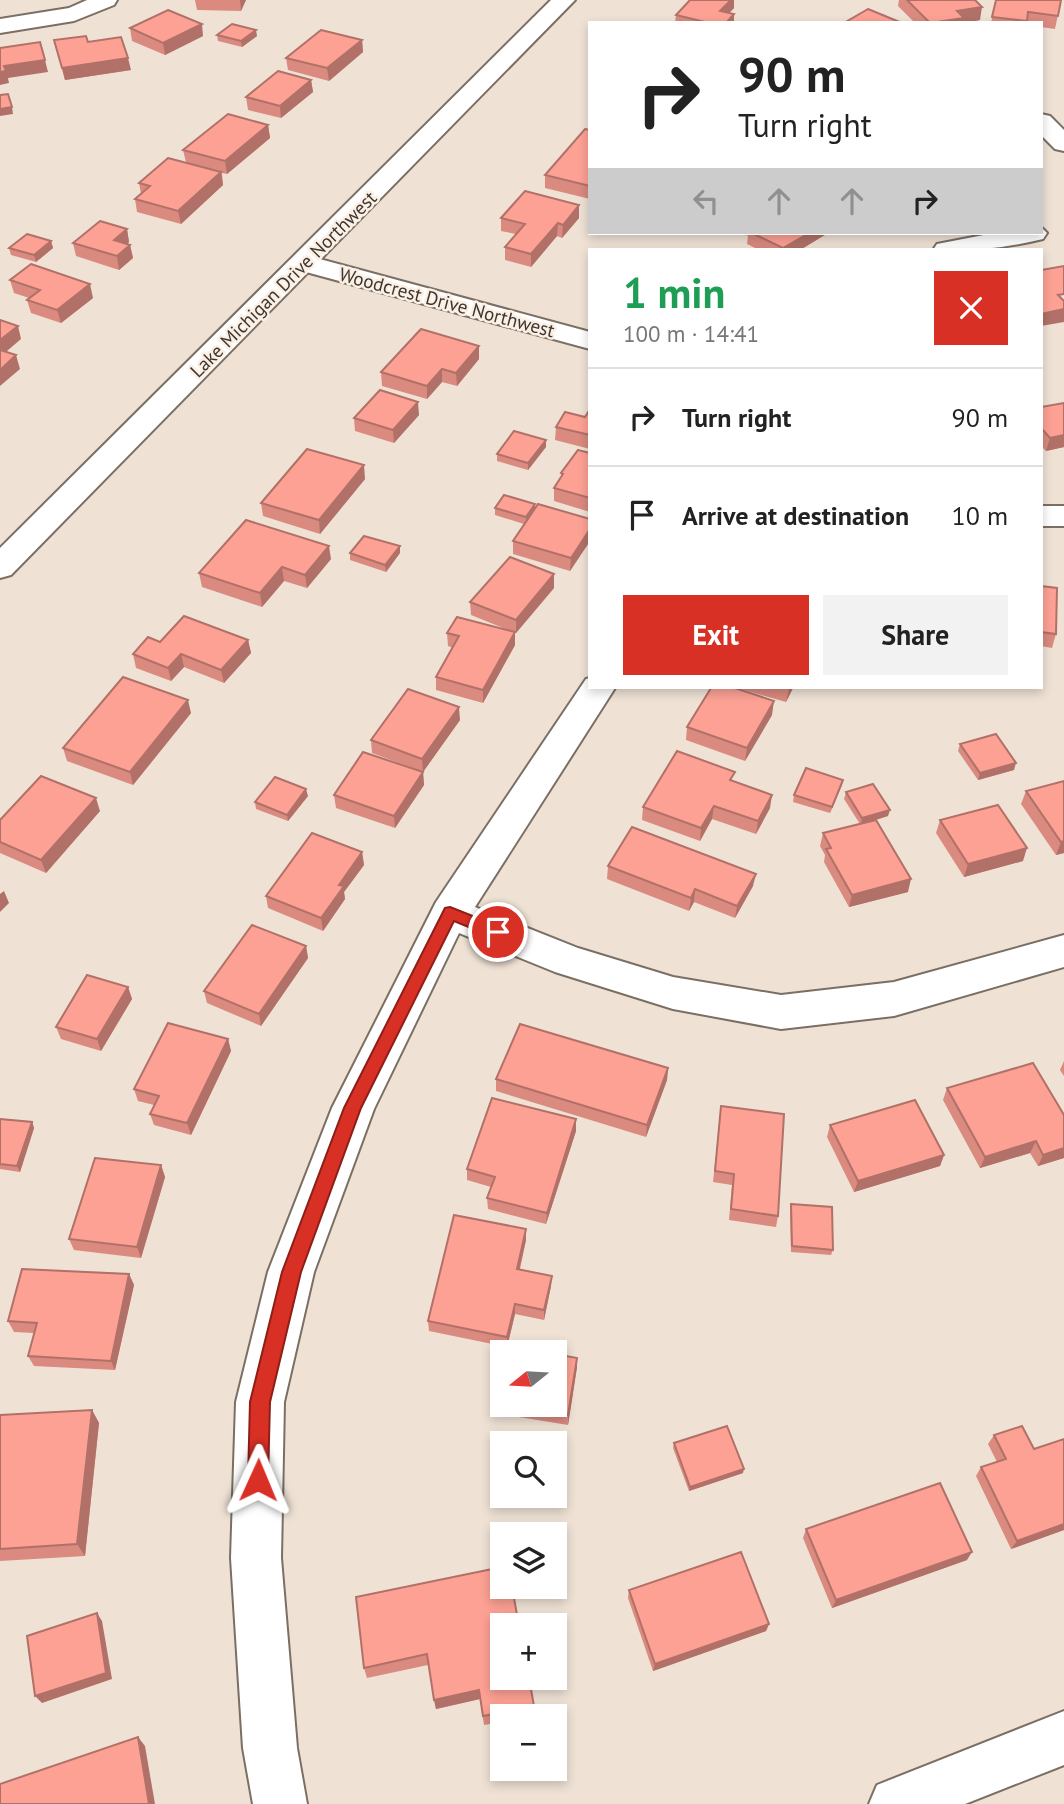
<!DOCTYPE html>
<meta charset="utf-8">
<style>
:root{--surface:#fff;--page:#f2f2f2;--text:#222;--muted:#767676;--line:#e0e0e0;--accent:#d93025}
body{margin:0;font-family:"PT Sans",sans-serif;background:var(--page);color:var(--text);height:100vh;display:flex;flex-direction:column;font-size:26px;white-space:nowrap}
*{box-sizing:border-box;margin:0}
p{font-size:23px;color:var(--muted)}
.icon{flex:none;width:38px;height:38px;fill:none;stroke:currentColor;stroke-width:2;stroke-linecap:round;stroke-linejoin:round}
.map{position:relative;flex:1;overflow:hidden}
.panel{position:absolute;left:588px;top:248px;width:455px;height:441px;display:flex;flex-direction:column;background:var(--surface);border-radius:0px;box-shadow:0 4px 10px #0003}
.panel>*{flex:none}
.hud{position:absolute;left:588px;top:21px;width:455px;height:214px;border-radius:0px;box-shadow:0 4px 10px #0003;background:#fff;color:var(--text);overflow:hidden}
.needle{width:46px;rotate:252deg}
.buttons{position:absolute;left:490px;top:1340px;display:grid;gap:14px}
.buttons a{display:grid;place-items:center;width:77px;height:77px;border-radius:0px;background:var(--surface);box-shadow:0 4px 10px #0003;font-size:35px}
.pin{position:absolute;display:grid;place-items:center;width:60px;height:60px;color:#fff;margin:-30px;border:4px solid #fff;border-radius:50%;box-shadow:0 2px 7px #0007}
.me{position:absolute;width:77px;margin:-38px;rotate:1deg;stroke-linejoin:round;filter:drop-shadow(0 0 5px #0008)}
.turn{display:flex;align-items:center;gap:24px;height:147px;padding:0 35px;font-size:32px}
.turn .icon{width:91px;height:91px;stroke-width:2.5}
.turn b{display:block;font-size:49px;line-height:60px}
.lanes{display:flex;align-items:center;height:66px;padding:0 35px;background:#0003;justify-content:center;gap:35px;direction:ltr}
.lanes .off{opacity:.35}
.round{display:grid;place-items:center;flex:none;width:74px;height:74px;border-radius:0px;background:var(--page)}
.overview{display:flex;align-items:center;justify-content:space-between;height:119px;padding:0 35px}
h1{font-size:42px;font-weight:600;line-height:52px;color:#1e9e55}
.cta{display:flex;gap:14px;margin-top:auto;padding:14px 35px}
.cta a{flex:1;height:80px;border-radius:0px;background:var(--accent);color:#fff;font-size:28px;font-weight:600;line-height:80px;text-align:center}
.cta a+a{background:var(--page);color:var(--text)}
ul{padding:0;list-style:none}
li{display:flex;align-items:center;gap:21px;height:98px;padding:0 35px;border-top:2px solid var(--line)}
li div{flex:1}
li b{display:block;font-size:26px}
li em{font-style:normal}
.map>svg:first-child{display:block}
</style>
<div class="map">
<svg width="1064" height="1804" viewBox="0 0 1064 1804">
<rect width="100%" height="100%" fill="#efe2d5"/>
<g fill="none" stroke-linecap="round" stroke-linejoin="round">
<!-- minor casing -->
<g stroke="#7b6f64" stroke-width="4">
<g id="minor">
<path d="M87,0H117L114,5L74,21L0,33V19L69,8Z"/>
<path d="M1041,114L1050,116L1064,130V151L1055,149L1041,135Z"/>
<path d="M1041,227L1047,233L1043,239C1006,248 970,252 933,250L937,244L994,233H1041Z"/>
<path d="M305,255L590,332V349L295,269L291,263L295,257Z"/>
<rect x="1041" y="506" width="23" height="20"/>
<path d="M590,678V688H615L475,907L578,948L673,977L781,995L894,982L1064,935V967L894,1016L781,1029L673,1009L555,972L459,933L374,1109L314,1272L284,1402L281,1558L297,1748L307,1804H253L243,1748L231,1558L236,1402L268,1272L332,1108L436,902L586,679Z"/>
<path d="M1064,1711V1765L965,1804H869L877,1785Z"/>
</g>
</g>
<!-- highway casing -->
<g stroke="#7b6f64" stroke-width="4">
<path id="highway" d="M551,0H575L11,575L0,578V548Z"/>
</g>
<!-- minor -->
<use href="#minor" fill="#fff" fill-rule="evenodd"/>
<!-- highway -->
<use href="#highway" fill="#fff" fill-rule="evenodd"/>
</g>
<!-- wall -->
<g fill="#da8a7f">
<path d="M195,0H246L241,11L197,10Z"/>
<path d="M690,0H734V8L729,13L734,14V23H675L676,15Z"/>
<path d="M899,0H975L980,20L963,23H915L898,6Z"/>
<path d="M996,0H1061L1055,29L1041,27V23H991Z"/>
<path d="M130,28L203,36L165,55L132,41Z"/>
<path d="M217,35L257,36L242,47L218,41Z"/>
<path d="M54,40L88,42L131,70L65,80Z"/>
<path d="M362,40L363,52L329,81L288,70L286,58Z"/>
<path d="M311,80L313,92L281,118L248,110L246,97Z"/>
<path d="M268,125L270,138L227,174L222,173L223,185L181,224L137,212L135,199L141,194L139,183L186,162L183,150Z"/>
<path d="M590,130V199L545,188V175Z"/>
<path d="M579,205V218L562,238L557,236L531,267L505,260V247L516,234L501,231V218Z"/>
<path d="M127,229L129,242L127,244L130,245L133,258L119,270L76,256L73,243Z"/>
<path d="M743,233H828L800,250H759L747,244L748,236Z"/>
<path d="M51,241L53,248L36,262L11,255L9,248Z"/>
<path d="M10,280L93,298L61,323L31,313L27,300L29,298L14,293Z"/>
<path d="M479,359L457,386L442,382L427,399L382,386L381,372Z"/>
<path d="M1064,403V447L1046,451L1041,446V407Z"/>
<path d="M590,409V449L555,440L556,427L585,417Z"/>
<path d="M419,415L394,443L355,431L354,418Z"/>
<path d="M546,447L528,470L497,461V454Z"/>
<path d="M590,453V512L554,501V488L561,477V473Z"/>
<path d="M365,479L320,534L263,516L261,503Z"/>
<path d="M495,508H535L590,519V541L570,571L513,554V541L524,524L495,515Z"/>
<path d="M400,546V553L386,572L350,560V553Z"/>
<path d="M331,559L307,588L284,581L262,607L202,587L199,573Z"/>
<path d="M1041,586L1056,634L1052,648L1041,646Z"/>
<path d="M554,588L516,633H515V645L483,703L436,690V677L453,648L448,646L447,633L508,630L471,615L470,602Z"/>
<path d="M248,640L251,653L224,683L184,667L171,681L136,668L133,654L160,642Z"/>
<path d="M737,688H793L786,702Z"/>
<path d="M191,713L133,785L67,761L63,748Z"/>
<path d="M772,715L745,761L686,740L687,727Z"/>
<path d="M460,720L423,772L372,753L371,740Z"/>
<path d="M960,744L1014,770L978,780L958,751Z"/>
<path d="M423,772L424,785L395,828L336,808L334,795Z"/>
<path d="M843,780L841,787L830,813L793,802L794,795Z"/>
<path d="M1064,781V853L1056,855L1021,804L1026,791Z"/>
<path d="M734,782L770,808L756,834L712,819L700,841L642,820L643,807Z"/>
<path d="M846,792L888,816L876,820L908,892L849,907L824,862L825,855L820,846L823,833L860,824L844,799Z"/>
<path d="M308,796L288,821L256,809L255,802Z"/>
<path d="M100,811L46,873L0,853V820Z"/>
<path d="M940,820L1023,861L964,877L936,833Z"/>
<path d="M362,852L364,865L344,892L345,899L323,931L268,908L266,896Z"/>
<path d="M608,866L753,886L735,918L694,902L689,911L607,879Z"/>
<path d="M306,946L308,958L261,1026L207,1003L204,991Z"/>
<path d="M128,987L132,999L101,1051L61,1039L56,1027Z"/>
<path d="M228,1039L231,1051L191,1135L154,1125L150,1114L154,1105L138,1101L134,1089Z"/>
<path d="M1064,1061V1076L1060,1070Z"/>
<path d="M668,1068L667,1080L646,1137L496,1091V1079Z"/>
<path d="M947,1088L1064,1115V1158L1038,1166L1030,1153L980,1168L943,1100Z"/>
<path d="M721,1106L778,1216L776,1227L729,1220L732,1185L713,1182Z"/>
<path d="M0,1119L32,1122L34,1128L20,1172L0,1169Z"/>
<path d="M830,1125L944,1155L940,1166L854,1192L827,1137Z"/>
<path d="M576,1131L546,1224L488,1209L487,1198L491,1187L467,1180V1169Z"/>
<path d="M161,1165L165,1177L141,1258L74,1250L69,1239Z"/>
<path d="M791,1204L833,1250L831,1255L791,1252L790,1209Z"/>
<path d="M526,1240L520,1269L551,1286L544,1320L515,1314L507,1347L429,1331L428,1321Z"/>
<path d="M129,1274L134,1285L115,1370L34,1366L28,1356L34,1333L14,1332L8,1321Z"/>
<path d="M577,1358V1367L568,1425L506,1415V1405Z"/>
<path d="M92,1410L99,1423L85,1556L0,1561V1415Z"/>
<path d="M994,1435L1034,1449L1064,1530L1011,1549L976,1476L981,1467L997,1462L988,1444Z"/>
<path d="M674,1443L743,1473L689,1491L673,1448Z"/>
<path d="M806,1529L967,1560L832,1608L803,1538Z"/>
<path d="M502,1567L534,1706V1715L527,1717H502V1722L484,1725L480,1699L436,1709L428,1665L367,1678L364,1668Z"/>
<path d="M629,1590L769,1624L766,1631L653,1671L628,1598Z"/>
</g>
<!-- shaded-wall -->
<g fill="#b17168">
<path d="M240,0H246L241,11Z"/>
<path d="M731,0H734V8L719,23L720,11Z"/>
<path d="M982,7L980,20L963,23H930L957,11Z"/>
<path d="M734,14V23H726Z"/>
<path d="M202,24L203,36L165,55L163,43Z"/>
<path d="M256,30L257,36L242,47L241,41Z"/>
<path d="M362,40L363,52L329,81L327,68Z"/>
<path d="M128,58L131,70L65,80L62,68Z"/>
<path d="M45,60L48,72L8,78L9,83L0,85V72L4,66Z"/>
<path d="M311,80L313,92L281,118L280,106Z"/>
<path d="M12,107L13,114L0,116V109Z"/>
<path d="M268,125L270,138L227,174L225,161Z"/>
<path d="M221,172L223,185L181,224L178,211Z"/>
<path d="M579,205V218L562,238L563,225Z"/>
<path d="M558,223L557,236L531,267V254Z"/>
<path d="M127,229L129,242L116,253L114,240Z"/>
<path d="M809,233H828L800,250H783V248Z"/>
<path d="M51,241L53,248L36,262L34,255Z"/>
<path d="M130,245L133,258L119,270L117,256Z"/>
<path d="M90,284L93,298L61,323L57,310Z"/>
<path d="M1064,309V322L1041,326V314Z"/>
<path d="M18,326L21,339L0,357V340Z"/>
<path d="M479,346V359L457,386L456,373Z"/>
<path d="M16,355L20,369L0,386V370Z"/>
<path d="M442,369V382L427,399V386Z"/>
<path d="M418,402L419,415L394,443L393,430Z"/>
<path d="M1064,435V447L1046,451L1050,438Z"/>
<path d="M546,440V447L528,470V463Z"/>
<path d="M364,465L365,479L320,534L319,520Z"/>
<path d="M535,504V511L526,524V517Z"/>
<path d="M590,529V541L570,571L571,558Z"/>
<path d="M329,546L331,559L307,588L305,575Z"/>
<path d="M400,546V553L386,572L385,565Z"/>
<path d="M282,567L284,581L262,607L260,593Z"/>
<path d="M554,574V588L516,633V620Z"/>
<path d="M515,632V645L483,703V690Z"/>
<path d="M248,640L251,653L224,683L221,670Z"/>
<path d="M181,654L184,667L171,681L168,668Z"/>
<path d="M789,688H793L786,702L789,689Z"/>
<path d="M188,700L191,713L133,785L130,772Z"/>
<path d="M774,701L772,715L745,761L747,748Z"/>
<path d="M459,707L460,720L423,772L422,759Z"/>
<path d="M1016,763L1014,770L978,780L980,773Z"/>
<path d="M423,772L424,785L395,828L394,816Z"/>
<path d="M843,780L841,787L830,813L832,807Z"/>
<path d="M306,789L308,796L288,821L287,815Z"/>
<path d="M772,795L770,808L756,834L758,821Z"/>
<path d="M96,798L100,811L46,873L41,860Z"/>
<path d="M714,806L712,819L700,841L701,828Z"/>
<path d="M890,810L888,816L861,824L862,818Z"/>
<path d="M1064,841V853L1056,855L1061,842Z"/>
<path d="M1027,848L1023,861L964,877L968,864Z"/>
<path d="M362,852L364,865L344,892L345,899L323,931L321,918L339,885Z"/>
<path d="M756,874L753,886L735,918L737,906Z"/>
<path d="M911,879L908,892L849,907L852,895Z"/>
<path d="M695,889L694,902L689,911L691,898Z"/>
<path d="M4,891L9,903L0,912V894Z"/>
<path d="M306,946L308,958L261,1026L259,1014Z"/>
<path d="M128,987L132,999L101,1051L97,1039Z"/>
<path d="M228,1039L231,1051L191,1135L187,1123Z"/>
<path d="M668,1068L667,1080L646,1137L647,1125Z"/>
<path d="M576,1119V1131L546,1224L547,1213Z"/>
<path d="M32,1122L34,1128L20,1172L17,1166Z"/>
<path d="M1036,1141L1030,1153L980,1168L985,1157Z"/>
<path d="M1064,1148V1158L1038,1166L1043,1155Z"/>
<path d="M944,1155L940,1166L854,1192L858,1181Z"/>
<path d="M161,1165L165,1177L141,1258L137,1247Z"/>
<path d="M526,1229V1240L517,1279V1269Z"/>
<path d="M129,1274L134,1285L115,1370L111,1361Z"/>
<path d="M552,1276L551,1286L544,1320V1310Z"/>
<path d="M515,1304V1314L507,1347V1337Z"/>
<path d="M577,1358V1367L568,1425V1415Z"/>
<path d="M92,1410L99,1423L85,1556L77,1544Z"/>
<path d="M744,1469L743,1473L689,1491L690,1487Z"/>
<path d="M1064,1524V1530L1011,1549L1017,1541Z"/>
<path d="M972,1552L967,1560L832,1608L836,1600Z"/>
<path d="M97,1613L102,1621L112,1679L42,1703L35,1696Z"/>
<path d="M769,1624L766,1631L653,1671L655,1664Z"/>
<path d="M479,1690L480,1699L436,1709L434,1700Z"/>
<path d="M138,1737L145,1746L155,1804H149Z"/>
</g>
<!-- building -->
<g fill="#fda194" stroke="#b17168" stroke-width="2">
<path d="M690,0H731L720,11L734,14L726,23H709L676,15Z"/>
<path d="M907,0H975L982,7L957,11L964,18L930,23Z"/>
<path d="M996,0H1061L1058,16L1028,12L1027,21L992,17Z"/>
<path d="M868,9L902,23H844Z"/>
<path d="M168,10L202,24L163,43L130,28Z"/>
<path d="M232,24L256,30L241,41L217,35Z"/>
<path d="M321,30L362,40L327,68L286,58Z"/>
<path d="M86,36L88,42L121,37L128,58L62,68L54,40Z"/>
<path d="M40,42L45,60L4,66L6,71L0,72V48Z"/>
<path d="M278,71L311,80L280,106L246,97Z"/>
<path d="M8,94L12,107L0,109V95Z"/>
<path d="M228,114L268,125L225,161L183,150Z"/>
<path d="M585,129L590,130V186L545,175Z"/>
<path d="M168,158L221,172L178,211L135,199L150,186L139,183Z"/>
<path d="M525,191L579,205L563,225L558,223L531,254L505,247L525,224L501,218Z"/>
<path d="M100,221L127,229L114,240L130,245L117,256L73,243Z"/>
<path d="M752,233H809L783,248Z"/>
<path d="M27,234L51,241L34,255L9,248Z"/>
<path d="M31,264L90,284L57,310L27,300L40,290L10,280Z"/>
<path d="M1064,266V294L1058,295L1064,301V309L1041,314V270Z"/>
<path d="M0,320L18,326L0,340Z"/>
<path d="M421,329L479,346L456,373L442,369L427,386L381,372Z"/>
<path d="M0,350L16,355L0,370Z"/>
<path d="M380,390L418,402L393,430L354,418Z"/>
<path d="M1064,403V435L1050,438L1041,428V407Z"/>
<path d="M590,409V435L556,427L565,412L585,417Z"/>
<path d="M514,431L546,440L528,463L497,454Z"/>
<path d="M307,449L364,465L319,520L261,503Z"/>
<path d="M578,450L590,453V498L554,488L563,474L561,473Z"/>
<path d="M504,495L535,504L526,517L495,508Z"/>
<path d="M538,504L590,519V529L571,558L513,541Z"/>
<path d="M246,520L329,546L305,575L282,567L260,593L199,573Z"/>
<path d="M364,536L400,546L385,565L350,553Z"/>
<path d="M510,557L554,574L516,620L470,602Z"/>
<path d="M1041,586L1057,588L1056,634L1041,632Z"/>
<path d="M184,616L248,640L221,670L181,654L168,668L133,654L148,637L160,642Z"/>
<path d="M457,617L515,632L483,690L436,677L459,636L447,633Z"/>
<path d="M123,677L188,700L130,772L63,748Z"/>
<path d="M711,688H735L774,701L747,748L687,727Z"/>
<path d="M408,689L459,707L422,759L371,740Z"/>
<path d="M996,734L1016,763L980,773L960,744Z"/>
<path d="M677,751L735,772L730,780L772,795L758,821L714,806L701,828L643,807Z"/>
<path d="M363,752L423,772L394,816L334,795Z"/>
<path d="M806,768L843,780L832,807L794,795Z"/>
<path d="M41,776L96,798L41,860L0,842V820Z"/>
<path d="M275,777L306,789L287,815L255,802Z"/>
<path d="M1064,781V841L1061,842L1026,791Z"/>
<path d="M873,784L890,810L862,818L846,792Z"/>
<path d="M998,805L1027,848L968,864L940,820Z"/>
<path d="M876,820L911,879L852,895L826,849L831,848L823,833Z"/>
<path d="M632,827L756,874L737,906L695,889L691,898L608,866Z"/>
<path d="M312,833L362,852L339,885L344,886L321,918L266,896Z"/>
<path d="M252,925L306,946L259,1014L204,991Z"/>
<path d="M87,975L128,987L97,1039L56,1027Z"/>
<path d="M168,1023L228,1039L187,1123L150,1114L159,1096L134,1089Z"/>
<path d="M520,1024L668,1068L647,1125L496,1079Z"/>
<path d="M1033,1063L1064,1115V1148L1043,1155L1036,1141L985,1157L947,1088Z"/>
<path d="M492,1098L576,1119L547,1213L487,1198L495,1177L467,1169Z"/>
<path d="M915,1100L944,1155L858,1181L830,1125Z"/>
<path d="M721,1106L784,1114L778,1216L731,1209L734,1174L715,1171Z"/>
<path d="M0,1119L32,1122L17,1166L0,1164Z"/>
<path d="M95,1158L161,1165L137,1247L69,1239Z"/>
<path d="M791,1204L832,1207L833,1250L792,1246Z"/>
<path d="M454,1215L526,1229L517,1269L552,1276L544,1310L515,1304L507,1337L428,1321Z"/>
<path d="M22,1269L129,1274L111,1361L28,1356L37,1323L8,1321Z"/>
<path d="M516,1348L548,1353H515Z"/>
<path d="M555,1354L577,1358L568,1415L506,1405H555Z"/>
<path d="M92,1410L77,1544L0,1549V1415Z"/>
<path d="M727,1426L744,1469L690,1487L674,1443Z"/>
<path d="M1022,1426L1034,1449L1064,1439V1524L1017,1541L981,1467L1006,1459L994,1435Z"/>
<path d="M940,1483L972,1552L836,1600L806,1529Z"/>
<path d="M741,1552L769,1624L655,1664L629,1590Z"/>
<path d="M502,1567V1587H512L519,1626H502V1678H529L534,1706L483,1716L479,1690L434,1700L427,1654L364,1668L356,1597Z"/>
<path d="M97,1613L106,1673L35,1696L27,1636Z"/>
<path d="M138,1737L149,1804H0V1784Z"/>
</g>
<!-- route -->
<path fill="#d93025" stroke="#8d1f18" stroke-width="2" d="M450,907L503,928L506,932L498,939L454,921L361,1108L301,1272L270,1402L268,1480L265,1487L258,1490L251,1487L248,1480L250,1402L282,1272L344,1108L445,908Z"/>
<g text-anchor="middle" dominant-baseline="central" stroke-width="5" stroke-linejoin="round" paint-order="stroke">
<!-- far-street labels -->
<g font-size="19" fill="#3b3632" stroke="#fcefe3">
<text transform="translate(283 284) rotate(-45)">Lake Michigan Drive Northwest</text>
<text transform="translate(447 302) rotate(15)">Woodcrest Drive Northwest</text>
</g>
</g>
</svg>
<div class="buttons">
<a><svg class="needle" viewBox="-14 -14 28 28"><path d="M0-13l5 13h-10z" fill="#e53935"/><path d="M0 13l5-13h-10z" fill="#767676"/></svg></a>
<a><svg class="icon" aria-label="search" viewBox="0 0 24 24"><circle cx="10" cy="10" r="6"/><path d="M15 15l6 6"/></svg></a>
<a><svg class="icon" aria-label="layers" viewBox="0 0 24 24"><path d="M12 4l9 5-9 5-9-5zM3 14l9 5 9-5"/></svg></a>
<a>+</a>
<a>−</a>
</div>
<div class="pin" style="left:498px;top:932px;background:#d93025"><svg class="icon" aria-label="arrive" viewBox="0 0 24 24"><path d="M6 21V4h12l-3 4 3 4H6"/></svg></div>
<svg class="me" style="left:258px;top:1480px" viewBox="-20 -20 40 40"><path d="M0-17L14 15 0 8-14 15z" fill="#d93025" stroke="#fff" stroke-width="4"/></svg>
<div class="hud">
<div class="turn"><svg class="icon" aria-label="right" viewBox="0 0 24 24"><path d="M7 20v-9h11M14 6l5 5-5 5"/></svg><div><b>90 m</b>Turn right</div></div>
<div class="lanes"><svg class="icon off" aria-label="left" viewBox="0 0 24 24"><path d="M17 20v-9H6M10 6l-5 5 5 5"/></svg><svg class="icon off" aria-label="ahead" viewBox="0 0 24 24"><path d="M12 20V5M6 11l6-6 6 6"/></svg><svg class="icon off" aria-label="ahead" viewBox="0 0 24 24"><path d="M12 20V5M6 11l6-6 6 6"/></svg><svg class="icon" aria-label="right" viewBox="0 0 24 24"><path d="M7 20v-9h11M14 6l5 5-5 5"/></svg></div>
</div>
<section class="panel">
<div class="overview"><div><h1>1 min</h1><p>100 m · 14:41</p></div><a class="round" style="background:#d93025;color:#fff"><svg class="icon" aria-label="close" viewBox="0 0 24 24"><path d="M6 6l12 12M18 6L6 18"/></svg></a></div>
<ul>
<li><svg class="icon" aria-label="right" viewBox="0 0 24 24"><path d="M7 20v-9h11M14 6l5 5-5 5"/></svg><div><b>Turn right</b></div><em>90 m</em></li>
<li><svg class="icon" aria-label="arrive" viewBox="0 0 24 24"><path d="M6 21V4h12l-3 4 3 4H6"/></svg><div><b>Arrive at destination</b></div><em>10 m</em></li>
</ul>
<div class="cta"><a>Exit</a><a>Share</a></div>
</section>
</div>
